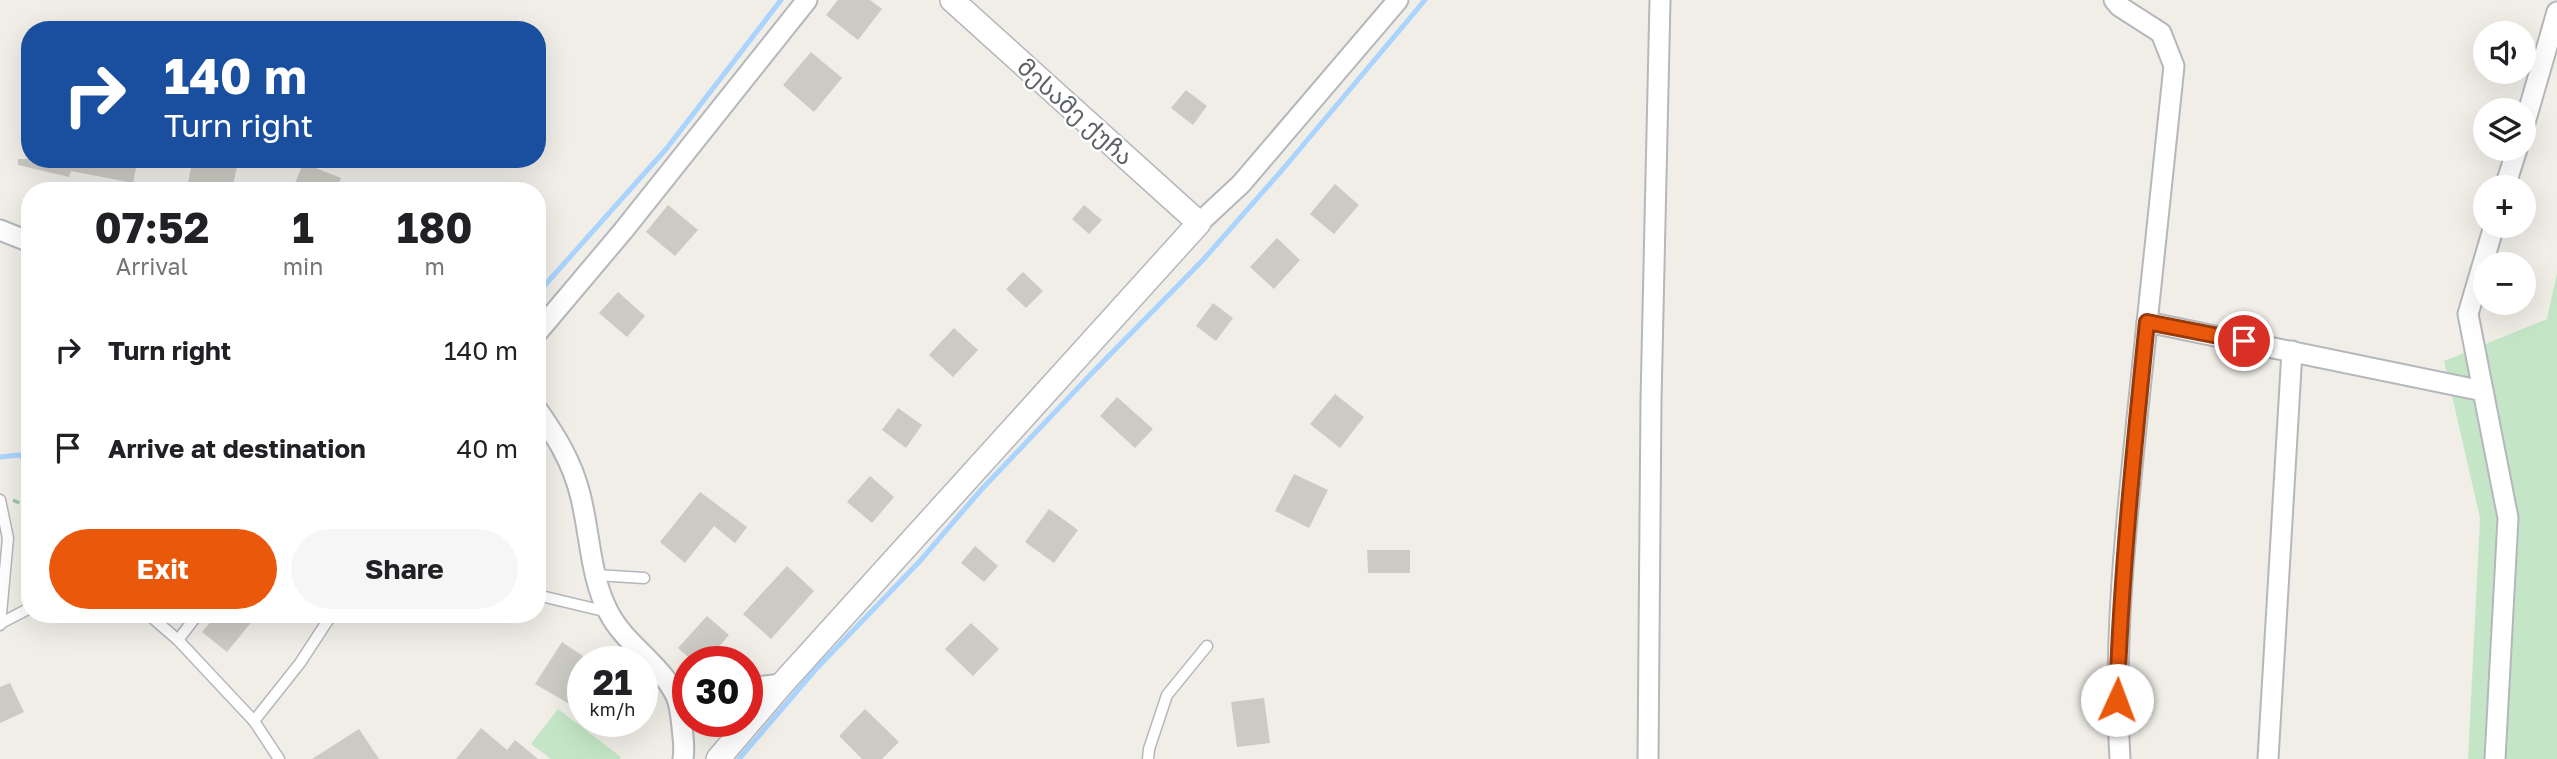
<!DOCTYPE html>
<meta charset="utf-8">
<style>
:root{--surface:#fff;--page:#f6f6f6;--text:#202124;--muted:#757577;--accent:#ea580c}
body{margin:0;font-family:"Golos Text","Noto Sans Georgian",sans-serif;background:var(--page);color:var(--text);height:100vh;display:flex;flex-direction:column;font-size:26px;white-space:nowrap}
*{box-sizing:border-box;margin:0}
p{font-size:23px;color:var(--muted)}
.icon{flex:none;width:38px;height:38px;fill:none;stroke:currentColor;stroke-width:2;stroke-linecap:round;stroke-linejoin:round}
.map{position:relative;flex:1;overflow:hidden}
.side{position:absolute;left:21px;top:182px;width:525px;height:441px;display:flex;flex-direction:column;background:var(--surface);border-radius:28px;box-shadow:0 7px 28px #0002}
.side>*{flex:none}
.banner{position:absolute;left:21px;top:21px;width:525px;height:147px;border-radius:28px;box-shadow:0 7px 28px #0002;background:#1a4fa0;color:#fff;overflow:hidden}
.controls{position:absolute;left:2473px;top:21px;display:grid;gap:14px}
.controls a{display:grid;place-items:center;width:63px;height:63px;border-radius:50%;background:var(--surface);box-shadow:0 7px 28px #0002;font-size:35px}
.speed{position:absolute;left:567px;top:646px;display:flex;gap:14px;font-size:35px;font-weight:700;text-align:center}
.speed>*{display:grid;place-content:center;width:91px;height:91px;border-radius:50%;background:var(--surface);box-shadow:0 7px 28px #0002;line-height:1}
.speed small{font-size:18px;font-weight:400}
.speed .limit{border:10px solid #d22;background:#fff;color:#111}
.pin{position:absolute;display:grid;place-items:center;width:60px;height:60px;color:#fff;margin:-30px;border:4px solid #fff;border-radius:50%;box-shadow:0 2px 7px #0007}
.me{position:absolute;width:77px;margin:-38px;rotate:2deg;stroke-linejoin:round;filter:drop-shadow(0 0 5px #0008)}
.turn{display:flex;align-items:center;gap:24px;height:147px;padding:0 28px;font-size:32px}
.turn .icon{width:91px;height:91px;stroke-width:2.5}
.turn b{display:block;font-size:49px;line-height:60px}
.eta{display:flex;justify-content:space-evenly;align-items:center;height:119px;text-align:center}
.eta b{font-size:42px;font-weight:700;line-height:49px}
.cta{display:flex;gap:14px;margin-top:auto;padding:14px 28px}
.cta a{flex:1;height:80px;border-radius:42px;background:var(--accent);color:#fff;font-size:28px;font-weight:700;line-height:80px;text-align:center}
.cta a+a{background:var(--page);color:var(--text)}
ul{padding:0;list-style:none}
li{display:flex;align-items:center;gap:21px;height:98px;padding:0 28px}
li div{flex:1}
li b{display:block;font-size:26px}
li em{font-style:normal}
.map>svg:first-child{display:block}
</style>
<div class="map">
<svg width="2557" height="759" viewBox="0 0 2557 759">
<rect width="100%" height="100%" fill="#f0eee7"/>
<!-- green -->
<g fill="#c4e6c6">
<path d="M2557,273V759H2468L2480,518L2444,361L2547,319Z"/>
<path d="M558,709L621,757L619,759H551L531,744Z"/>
</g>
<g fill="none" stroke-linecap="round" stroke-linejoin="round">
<!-- stream -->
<g stroke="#aad4fd" stroke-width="5">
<path d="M537,294L667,148L781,0"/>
<path d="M0,457L19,455L30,463"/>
<path d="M739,759L816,669L920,561L981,490L1093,372L1203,260L1283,169L1425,0"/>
</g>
</g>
<!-- building -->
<g fill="#cbcac3">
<path d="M838,0H870L882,9L858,40L826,15Z"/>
<path d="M811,52L842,78L814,112L783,85Z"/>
<path d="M1186,90L1207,106L1193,125L1171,108Z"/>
<path d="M18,159H138L133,183L71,171L69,177L18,165Z"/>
<path d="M193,159H207L237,166L232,191H186Z"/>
<path d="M303,163L341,178L336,191H292Z"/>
<path d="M1335,184L1359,205L1334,234L1310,214Z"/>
<path d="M668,205L698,230L675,256L646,232Z"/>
<path d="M1084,205L1102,220L1089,234L1072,219Z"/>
<path d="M1277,238L1300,260L1274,289L1250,267Z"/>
<path d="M1023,272L1043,291L1026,308L1006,289Z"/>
<path d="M618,292L645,316L627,337L599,313Z"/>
<path d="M1213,303L1233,318L1216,341L1196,326Z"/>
<path d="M954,328L978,350L953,377L929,355Z"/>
<path d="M1335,394L1364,417L1340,448L1310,424Z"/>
<path d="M1117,397L1153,429L1135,448L1100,416Z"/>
<path d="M898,408L922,425L906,448L882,430Z"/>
<path d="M1294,474L1328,490L1309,528L1275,511Z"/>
<path d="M870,476L894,497L872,523L847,502Z"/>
<path d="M700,492L747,527L735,543L714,526L685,563L660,542Z"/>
<path d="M1049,509L1078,530L1054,563L1025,542Z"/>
<path d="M975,546L998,566L984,582L961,563Z"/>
<path d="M1367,550H1410V573H1368Z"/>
<path d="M787,566L814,591L771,639L743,614Z"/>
<path d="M217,614H258L227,652L202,632Z"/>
<path d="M707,616L729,635L706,662H694L678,648Z"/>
<path d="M971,623L999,649L973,676L945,649Z"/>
<path d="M562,642L583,656V712L535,684Z"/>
<path d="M10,683L24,712L0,723V687Z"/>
<path d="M1264,698L1270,743L1237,747L1231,702Z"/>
<path d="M865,709L899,742L882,759H862L839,736Z"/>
<path d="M481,728L507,750L515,740L538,759H456Z"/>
<path d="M359,729L379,759H312Z"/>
</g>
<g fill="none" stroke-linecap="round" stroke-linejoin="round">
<!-- service casing -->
<g stroke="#b4b7bb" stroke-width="13">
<g id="service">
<path d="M0,500L8,538L0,625"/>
<path d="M596,575L644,578"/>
<path d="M537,595L608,612"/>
<path d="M148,614L178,640L254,721L279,759"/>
<path d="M1,623L30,608"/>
<path d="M178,640L198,614"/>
<path d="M254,721L300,663L332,614"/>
<path d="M1148,759L1149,749L1167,695L1207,646"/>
</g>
</g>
<!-- minor casing -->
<g stroke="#b4b7bb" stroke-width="23">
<g id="minor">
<path d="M2114,0L2119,6L2161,33L2174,66C2162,180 2150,295 2138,409C2126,525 2113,642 2120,759"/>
<path d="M2524,126L2557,12"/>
<path d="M2505,187L2517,149"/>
<path d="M1199,223L1241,184L1398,0"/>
<path d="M2494,226L2468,314L2508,518L2495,759"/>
<path d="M0,230L30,242"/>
<path d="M2147,322L2483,391"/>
<path d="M537,333L623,231L807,0"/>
<path d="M537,409C556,436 572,462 580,494C590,532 590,578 609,613C625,644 661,664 676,696C680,705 681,717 682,727C683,738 685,748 683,759"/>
<path d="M747,688L782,684"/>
<path d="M1648,759L1651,400L1660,0"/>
<path d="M2268,759L2292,351"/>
</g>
</g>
<!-- tertiary casing -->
<g stroke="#b4b7bb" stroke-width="26">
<path id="tertiary" d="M718,759L782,684L1199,223L952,0"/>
</g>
<!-- path -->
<path stroke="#9cc5aa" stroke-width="3.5" stroke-dasharray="7 3.5" stroke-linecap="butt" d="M13,500L30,508"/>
<!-- service -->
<use href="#service" stroke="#fff" stroke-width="10"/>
<!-- minor -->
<use href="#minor" stroke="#fff" stroke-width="19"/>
<!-- tertiary -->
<use href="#tertiary" stroke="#fff" stroke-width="23"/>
</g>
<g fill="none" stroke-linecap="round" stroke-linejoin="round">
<!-- route casing -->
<g stroke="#983908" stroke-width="18">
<path id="route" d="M2117,700C2121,573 2134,448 2147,322L2244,341"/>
</g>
<!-- route -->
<use href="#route" stroke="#ea580c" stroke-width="12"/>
</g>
<g text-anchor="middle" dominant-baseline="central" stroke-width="5" stroke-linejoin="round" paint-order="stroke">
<!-- street labels -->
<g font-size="24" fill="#5e6267" stroke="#fff">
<text transform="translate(1076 111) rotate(42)">მესამე ქუჩა</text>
</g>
</g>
</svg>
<div class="controls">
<a><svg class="icon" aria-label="sound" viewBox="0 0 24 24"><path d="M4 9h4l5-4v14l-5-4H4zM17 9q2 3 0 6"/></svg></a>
<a><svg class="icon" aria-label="layers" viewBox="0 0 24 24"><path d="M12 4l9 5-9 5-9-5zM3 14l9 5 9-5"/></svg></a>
<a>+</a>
<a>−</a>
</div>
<div class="speed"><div>21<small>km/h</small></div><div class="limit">30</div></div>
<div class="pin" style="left:2244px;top:341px;background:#d93025"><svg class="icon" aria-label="arrive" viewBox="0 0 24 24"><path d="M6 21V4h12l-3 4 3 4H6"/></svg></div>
<svg class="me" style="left:2117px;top:700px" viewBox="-20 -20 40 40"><circle r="19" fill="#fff"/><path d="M0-13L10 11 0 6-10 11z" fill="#ea580c"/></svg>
<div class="banner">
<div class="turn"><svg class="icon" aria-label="right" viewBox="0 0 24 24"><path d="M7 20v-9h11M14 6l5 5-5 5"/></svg><div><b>140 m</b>Turn right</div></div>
</div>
<section class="side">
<div class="eta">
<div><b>07:52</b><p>Arrival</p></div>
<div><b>1</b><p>min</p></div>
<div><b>180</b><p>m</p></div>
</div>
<ul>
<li><svg class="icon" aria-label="right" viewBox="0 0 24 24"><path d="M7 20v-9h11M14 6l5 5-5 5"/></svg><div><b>Turn right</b></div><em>140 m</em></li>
<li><svg class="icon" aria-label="arrive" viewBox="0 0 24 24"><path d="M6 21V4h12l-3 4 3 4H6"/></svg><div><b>Arrive at destination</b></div><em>40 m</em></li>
</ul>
<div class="cta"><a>Exit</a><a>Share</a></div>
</section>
</div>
